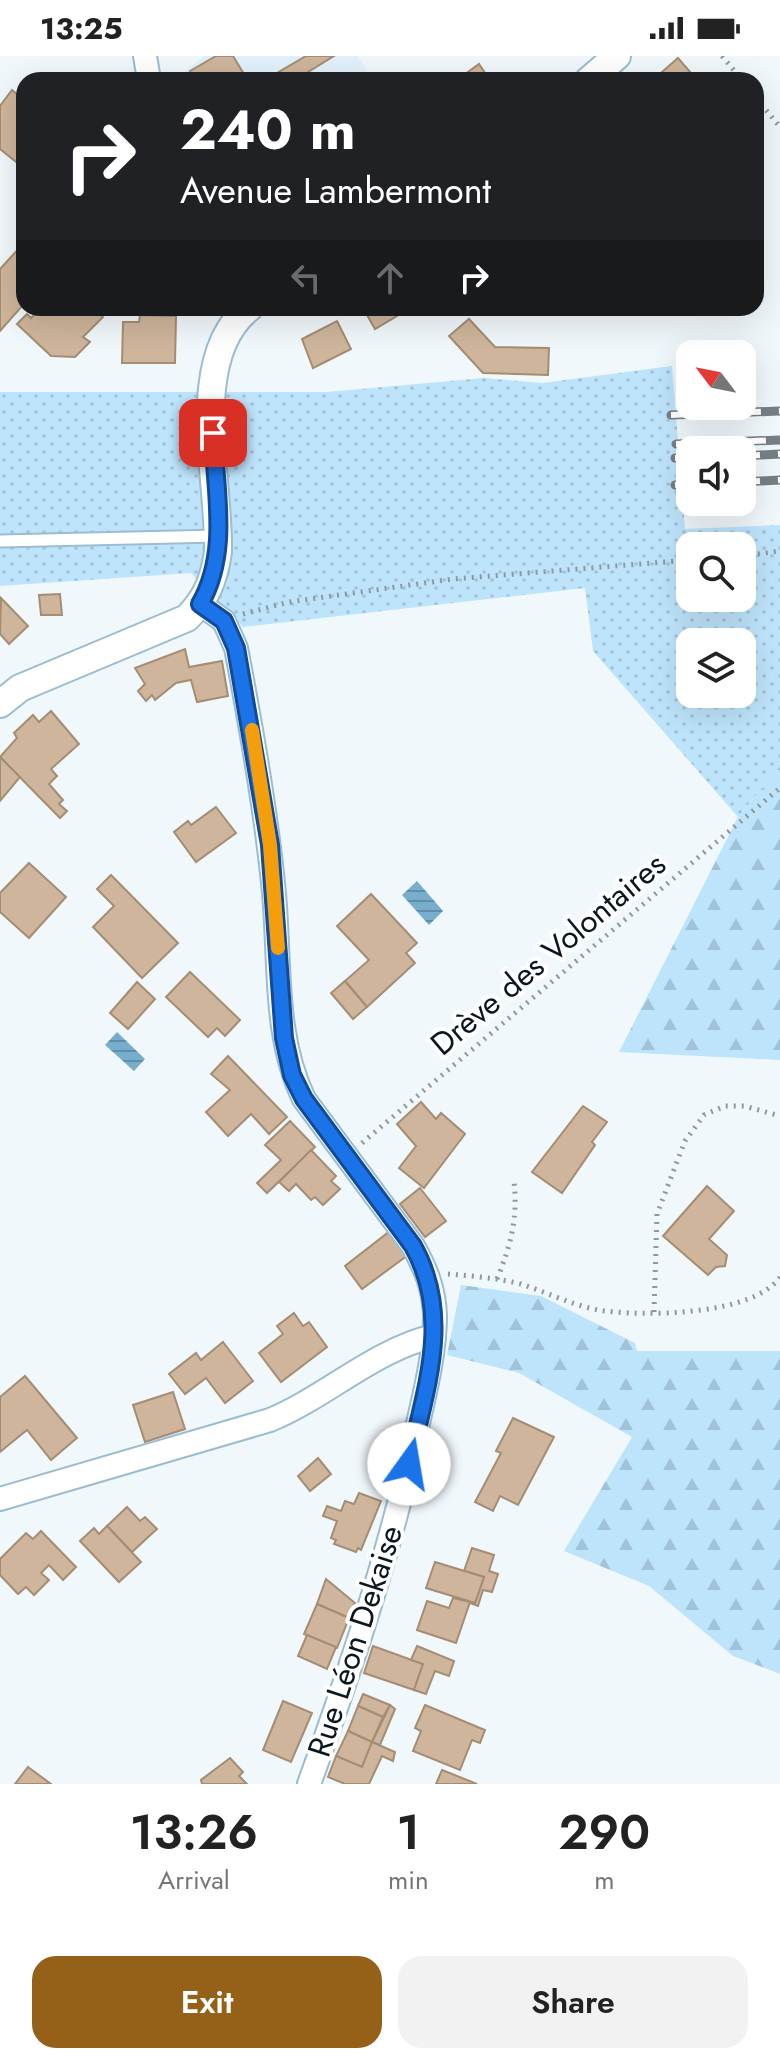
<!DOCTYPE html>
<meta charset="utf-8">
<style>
:root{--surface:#fff;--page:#f2f2f2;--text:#222;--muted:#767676;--accent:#956017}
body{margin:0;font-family:Jost,sans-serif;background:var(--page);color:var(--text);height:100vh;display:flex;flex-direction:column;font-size:30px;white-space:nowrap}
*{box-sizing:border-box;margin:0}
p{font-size:26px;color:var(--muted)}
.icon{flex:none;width:44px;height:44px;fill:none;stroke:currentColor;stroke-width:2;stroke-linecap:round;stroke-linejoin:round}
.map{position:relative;height:1728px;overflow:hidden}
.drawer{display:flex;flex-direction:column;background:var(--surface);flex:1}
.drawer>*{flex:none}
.top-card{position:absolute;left:16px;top:16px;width:748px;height:244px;border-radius:24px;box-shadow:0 8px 32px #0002;background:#202124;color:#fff;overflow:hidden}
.needle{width:52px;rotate:302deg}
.controls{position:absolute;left:676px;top:284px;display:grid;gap:16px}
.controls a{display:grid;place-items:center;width:80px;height:80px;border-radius:16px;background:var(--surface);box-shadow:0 8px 32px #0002;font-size:40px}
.pin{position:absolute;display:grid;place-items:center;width:68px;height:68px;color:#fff;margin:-34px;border-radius:16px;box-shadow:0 4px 12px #0006}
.me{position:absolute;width:88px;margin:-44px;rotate:13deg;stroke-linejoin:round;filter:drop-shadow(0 0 6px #0008)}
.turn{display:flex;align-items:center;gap:28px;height:168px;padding:0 32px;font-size:36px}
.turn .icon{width:104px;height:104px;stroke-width:2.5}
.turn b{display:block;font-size:56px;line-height:68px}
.lanes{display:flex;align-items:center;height:76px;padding:0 32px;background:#0003;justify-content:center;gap:40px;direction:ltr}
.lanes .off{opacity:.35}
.eta{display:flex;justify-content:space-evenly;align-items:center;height:136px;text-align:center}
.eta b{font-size:48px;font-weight:600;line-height:56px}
.cta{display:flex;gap:16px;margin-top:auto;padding:16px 32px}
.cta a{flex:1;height:92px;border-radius:24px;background:var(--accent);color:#fff;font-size:32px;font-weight:600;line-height:92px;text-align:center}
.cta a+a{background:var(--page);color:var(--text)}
.status{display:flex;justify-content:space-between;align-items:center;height:56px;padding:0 40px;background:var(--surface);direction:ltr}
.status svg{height:22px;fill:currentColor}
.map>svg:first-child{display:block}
</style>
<div class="status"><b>13:25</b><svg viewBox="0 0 49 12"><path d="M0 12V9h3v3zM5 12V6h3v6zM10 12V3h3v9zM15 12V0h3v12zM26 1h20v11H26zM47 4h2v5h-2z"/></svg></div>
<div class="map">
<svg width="780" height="1728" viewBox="0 0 780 1728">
<defs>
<pattern id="grass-dots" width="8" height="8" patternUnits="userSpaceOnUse" patternTransform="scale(2)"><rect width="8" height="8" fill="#bee4fb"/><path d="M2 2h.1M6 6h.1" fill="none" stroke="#a2c3d7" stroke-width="1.8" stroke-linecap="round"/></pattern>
<pattern id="forest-firs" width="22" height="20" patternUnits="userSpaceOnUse" patternTransform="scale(2)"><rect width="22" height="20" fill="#bee4fb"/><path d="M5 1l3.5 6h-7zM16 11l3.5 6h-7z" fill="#a2c3d7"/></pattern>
<pattern id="water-rules" width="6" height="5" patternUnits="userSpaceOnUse" patternTransform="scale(2)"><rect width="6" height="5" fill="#78aecd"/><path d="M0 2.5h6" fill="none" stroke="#618da6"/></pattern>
</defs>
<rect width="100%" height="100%" fill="#f1f8fc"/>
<!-- built -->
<path fill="#e2f2fd" d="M204,0H358L372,24H174Z"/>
<!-- grass -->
<path fill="url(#grass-dots)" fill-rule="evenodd" d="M672,310L685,473L780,469V710L738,761L593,595L585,532L243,571L191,517L0,530V336H327L483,322L542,327ZM690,490H742V542H690ZM690,586H742V638H690Z"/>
<!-- forest -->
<g fill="url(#forest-firs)">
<path d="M780,710V1004L619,996L738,761Z"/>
<path d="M461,1229L541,1240L635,1287L637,1295H780V1618L733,1600L649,1530L564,1495L632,1381L519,1317L447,1299Z"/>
</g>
<!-- water -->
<g fill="url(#water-rules)">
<path d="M417,825L443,855L429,869L402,839Z"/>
<path d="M117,976L145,1003L134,1015L105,989Z"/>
</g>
<!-- building -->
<g fill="#ceb59b" stroke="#a48d73" stroke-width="2">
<path d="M216,0H233L247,23L195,24L190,15Z"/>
<path d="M306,0H334L295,24H265Z"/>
<path d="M678,2L697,24H655L654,23Z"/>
<path d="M479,8L490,24H457Z"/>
<path d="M12,34L24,44V84L19,91L24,95L21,110L0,93V50Z"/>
<path d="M22,189L24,248L0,275V213Z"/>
<path d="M41,252H93L103,261L83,281L90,286L75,301L51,300L17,268L27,258L31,262Z"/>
<path d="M368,252H405L407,254L375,273L367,259L371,257Z"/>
<path d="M140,259L176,260L175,307H122L123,266H139Z"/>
<path d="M469,263L495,291L549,292L548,319L483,317L449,280Z"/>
<path d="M337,265L351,293L313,312L302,283Z"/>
<path d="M60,538L62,559H41L39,539Z"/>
<path d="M1,542L28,570L9,588L0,578Z"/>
<path d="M185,593L189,611L222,605L228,640L197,646L191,624L176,627L155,644L152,639L146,645L138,635L145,628L135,612Z"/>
<path d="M51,655L79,688L51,713L57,720L49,728L63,744L59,748L67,755L60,762L0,701L17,682L14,677L33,659L39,666Z"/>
<path d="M0,701L20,721L0,745Z"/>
<path d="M216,751L236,777L196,806L174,776L188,765L191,769Z"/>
<path d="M29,807L66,841L29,882L0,856V837Z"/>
<path d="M111,819L178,887L142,922L93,871L114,850L97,833Z"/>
<path d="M371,838L417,887L406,897L415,907L367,951L345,925L369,904L337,870Z"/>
<path d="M190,916L240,964L225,980L217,972L208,981L166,941Z"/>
<path d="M345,925L367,951L353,963L331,937Z"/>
<path d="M137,926L155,943L128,973L110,957Z"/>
<path d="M228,1000L287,1061L269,1078L251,1058L228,1080L206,1056L230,1034L211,1018Z"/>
<path d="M421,1046L436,1063L441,1057L465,1078L424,1132L399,1112L416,1090L397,1068Z"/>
<path d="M583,1050L607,1066L592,1086L595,1089L562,1137L532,1116Z"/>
<path d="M290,1065L315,1091L267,1137L257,1127L281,1104L265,1089Z"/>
<path d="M311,1094L336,1120L331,1125L340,1133L323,1149L315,1141L311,1144L296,1128L289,1135L279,1126Z"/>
<path d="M707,1130L734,1155L709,1183L727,1199L725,1210L716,1211L708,1219L663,1180Z"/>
<path d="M420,1132L446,1165L425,1181L400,1148Z"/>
<path d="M390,1175L408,1199L362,1233L345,1210Z"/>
<path d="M294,1257L303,1270L309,1266L327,1291L281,1326L259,1297L283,1278L277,1270Z"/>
<path d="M223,1286L253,1325L225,1347L206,1322L185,1338L169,1318L196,1297L201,1304Z"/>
<path d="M25,1320L77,1382L51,1404L27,1374L0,1396V1341Z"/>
<path d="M173,1336L185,1373L145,1386L133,1349Z"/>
<path d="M513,1362L554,1381L518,1449L500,1440L493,1455L475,1446L501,1397L496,1395Z"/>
<path d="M318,1402L331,1418L310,1435L298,1420Z"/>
<path d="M359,1437L381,1445L361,1494L358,1492L356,1496L334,1488L336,1484L331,1482L337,1465L323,1460L327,1450L341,1455L345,1445L354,1448Z"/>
<path d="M127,1451L140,1465L145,1461L157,1473L132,1496L107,1470Z"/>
<path d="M107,1470L141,1506L119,1526L80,1485L94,1472L99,1478Z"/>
<path d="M41,1475L76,1511L63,1524L49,1509L41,1517L49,1524L34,1539L26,1531L18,1538L0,1519V1503L26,1477L33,1483Z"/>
<path d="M472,1492L494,1499L489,1515L498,1518L492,1536L483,1534L478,1550L470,1547H475L484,1521L464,1515Z"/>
<path d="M435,1506L484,1521L475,1547L426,1532Z"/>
<path d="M326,1523L355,1547L349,1562L317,1548Z"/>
<path d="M453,1542L470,1546L456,1587L417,1574L427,1545L449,1552Z"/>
<path d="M317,1548L349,1562L337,1592L304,1578Z"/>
<path d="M307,1579L336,1591L327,1613L298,1600Z"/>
<path d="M373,1590L423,1608L414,1634L364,1617Z"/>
<path d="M417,1590L454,1605L449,1620L435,1615L426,1638L414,1634L423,1608L411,1604Z"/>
<path d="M363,1638L390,1649L383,1661L358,1650Z"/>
<path d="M283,1645L312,1657L291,1706L263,1694Z"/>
<path d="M390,1649L395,1653L380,1689L372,1686Z"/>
<path d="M425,1649L485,1674L480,1687L472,1684L460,1714L413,1695L421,1675L415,1672Z"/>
<path d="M358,1650L383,1661L372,1686L348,1675Z"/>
<path d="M348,1675L372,1686L362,1711L336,1700Z"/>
<path d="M372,1686L395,1696L393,1705L382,1700L369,1728H345L328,1721L336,1700L362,1711Z"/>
<path d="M230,1702L243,1716L239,1720L247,1728H202L201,1724Z"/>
<path d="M28,1711L51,1728H15Z"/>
<path d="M442,1714L477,1728H436Z"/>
</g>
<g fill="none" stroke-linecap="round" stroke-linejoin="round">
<!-- service casing -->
<g stroke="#9cbdd1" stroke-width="15">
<path id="service" d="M0,485L219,480"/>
</g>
<!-- minor casing -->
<g stroke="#9cbdd1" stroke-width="26">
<g id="minor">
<path d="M145,0L149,24"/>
<path d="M200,548L224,565L236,592C251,670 265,748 273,827C281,899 272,977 304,1043L413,1190C426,1213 434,1233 435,1259C435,1301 423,1344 414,1385C388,1502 350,1615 309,1728"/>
<path d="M0,1443L270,1364C326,1341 374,1294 434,1280"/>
</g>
</g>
<!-- tertiary casing -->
<g stroke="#9cbdd1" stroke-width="30">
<g id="tertiary">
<path d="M589,24L617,0"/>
<path d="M0,648L20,632L187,562C207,542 214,523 218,496C220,425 186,302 249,252"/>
</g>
</g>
<!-- path -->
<g stroke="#8f989e" stroke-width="5" stroke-dasharray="2 6" stroke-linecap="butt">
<path d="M722,0L742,24"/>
<path d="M756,42L780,71"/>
<path d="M742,500L780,495"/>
<path d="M243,558L289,546L453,523L690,504"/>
<path d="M362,1087L780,732"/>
<path d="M448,1218C472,1220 497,1222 521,1228C546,1236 572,1249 598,1254C642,1261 753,1260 780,1221"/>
<path d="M497,1223C511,1189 518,1162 514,1125"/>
<path d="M654,1256L657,1158L685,1085L704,1059L725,1050H744L780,1060"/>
</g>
<!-- service -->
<use href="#service" stroke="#fff" stroke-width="11"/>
<!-- minor -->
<use href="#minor" stroke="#fff" stroke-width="22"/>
<!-- tertiary -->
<use href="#tertiary" stroke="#fff" stroke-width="26"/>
<!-- rail casing -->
<g stroke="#757f85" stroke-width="9">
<g id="rail">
<path d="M671,359L780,355"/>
<path d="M676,388L780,384"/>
<path d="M742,400L780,398"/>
<path d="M675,402H690"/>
<path d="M742,426L780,424"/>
<path d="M675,429L690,428"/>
</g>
</g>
<!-- rail -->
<use href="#rail" stroke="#fff" stroke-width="6" stroke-dasharray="18" stroke-linecap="butt"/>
</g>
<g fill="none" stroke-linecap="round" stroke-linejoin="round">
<!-- route casing -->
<g stroke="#114b97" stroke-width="20">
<path id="route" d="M213,377C215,434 230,496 200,548L224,565L236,592L270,789L284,982L292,1019L304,1043L413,1190C453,1261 425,1333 409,1408"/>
</g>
<!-- route -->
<use href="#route" stroke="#1a73e8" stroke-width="14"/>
<!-- slow -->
<path stroke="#f59e0b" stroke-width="14" d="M252,674L270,789L278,892"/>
</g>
<g text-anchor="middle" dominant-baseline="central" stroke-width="8" stroke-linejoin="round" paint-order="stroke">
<!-- street labels -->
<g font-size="32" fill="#0b171f" stroke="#fff">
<text transform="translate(548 898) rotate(-40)">Drève des Volontaires</text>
<text transform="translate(355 1585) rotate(-72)">Rue Léon Dekaise</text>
</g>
</g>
</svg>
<div class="controls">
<a><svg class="needle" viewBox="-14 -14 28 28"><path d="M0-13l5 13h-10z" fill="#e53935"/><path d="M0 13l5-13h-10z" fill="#767676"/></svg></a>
<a><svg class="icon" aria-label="sound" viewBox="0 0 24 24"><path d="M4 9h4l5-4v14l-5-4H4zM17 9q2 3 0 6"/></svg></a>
<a><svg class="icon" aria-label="search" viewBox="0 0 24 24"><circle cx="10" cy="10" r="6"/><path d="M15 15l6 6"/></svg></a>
<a><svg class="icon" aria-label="layers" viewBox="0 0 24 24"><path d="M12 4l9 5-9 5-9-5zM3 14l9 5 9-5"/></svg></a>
</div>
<div class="pin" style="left:213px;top:377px;background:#d93025"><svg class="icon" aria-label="arrive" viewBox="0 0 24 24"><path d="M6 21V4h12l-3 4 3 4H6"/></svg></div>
<svg class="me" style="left:409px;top:1408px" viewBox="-20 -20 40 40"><circle r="19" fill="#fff"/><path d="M0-13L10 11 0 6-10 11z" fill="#1a73e8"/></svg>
<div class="top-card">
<div class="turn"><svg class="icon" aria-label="right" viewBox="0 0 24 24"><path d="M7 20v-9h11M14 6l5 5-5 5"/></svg><div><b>240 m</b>Avenue Lambermont</div></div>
<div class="lanes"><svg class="icon off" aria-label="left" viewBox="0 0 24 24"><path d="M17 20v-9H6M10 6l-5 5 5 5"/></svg><svg class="icon off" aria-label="ahead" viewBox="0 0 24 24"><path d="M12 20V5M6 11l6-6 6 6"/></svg><svg class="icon" aria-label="right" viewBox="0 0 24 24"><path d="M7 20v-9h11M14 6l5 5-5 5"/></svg></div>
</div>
</div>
<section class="drawer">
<div class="eta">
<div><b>13:26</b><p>Arrival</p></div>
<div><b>1</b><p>min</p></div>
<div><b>290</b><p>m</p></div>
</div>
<div class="cta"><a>Exit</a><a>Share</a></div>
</section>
